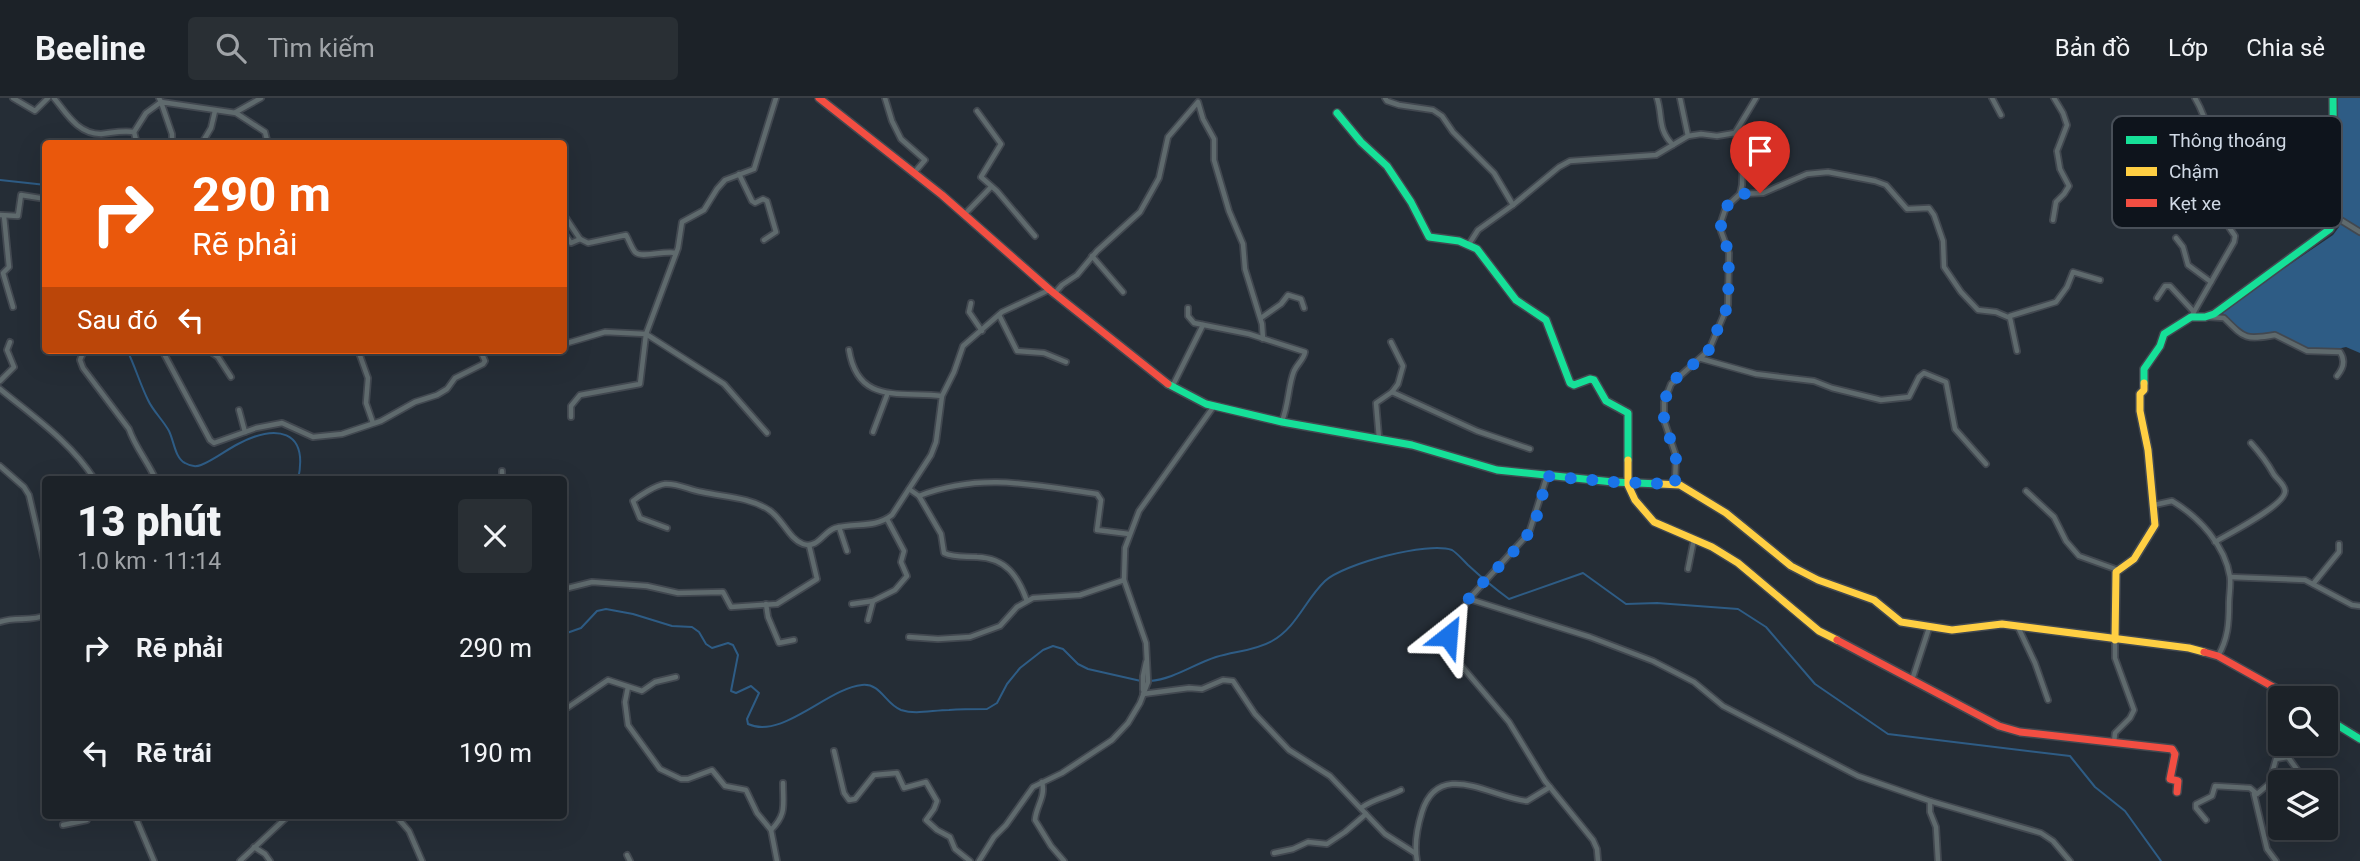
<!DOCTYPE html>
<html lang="vi">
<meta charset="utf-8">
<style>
:root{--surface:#1c2228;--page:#292f34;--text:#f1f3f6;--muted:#a0a4a8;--line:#3a3f45}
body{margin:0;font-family:Roboto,sans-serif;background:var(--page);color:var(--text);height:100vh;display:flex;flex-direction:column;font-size:26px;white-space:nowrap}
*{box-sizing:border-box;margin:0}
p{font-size:23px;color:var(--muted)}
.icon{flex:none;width:38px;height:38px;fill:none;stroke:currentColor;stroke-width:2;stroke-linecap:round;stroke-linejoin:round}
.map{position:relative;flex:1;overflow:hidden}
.details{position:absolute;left:42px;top:378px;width:525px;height:343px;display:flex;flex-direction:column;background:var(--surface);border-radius:7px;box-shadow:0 7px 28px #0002,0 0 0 2px var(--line)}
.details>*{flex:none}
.banner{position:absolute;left:42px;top:42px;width:525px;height:214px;border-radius:7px;box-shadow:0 7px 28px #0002,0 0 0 2px var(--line);background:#ea580c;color:#fff;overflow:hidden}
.tools{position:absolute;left:2268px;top:588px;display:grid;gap:14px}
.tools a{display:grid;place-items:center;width:70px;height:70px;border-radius:7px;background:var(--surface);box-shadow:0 7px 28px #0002,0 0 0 2px var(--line);font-size:35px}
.pin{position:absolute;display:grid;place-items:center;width:60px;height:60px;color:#fff;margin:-72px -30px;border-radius:50% 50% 50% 0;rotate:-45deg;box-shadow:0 0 7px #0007}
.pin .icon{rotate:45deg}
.me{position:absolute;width:77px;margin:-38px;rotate:28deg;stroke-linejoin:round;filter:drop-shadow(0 0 5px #0008)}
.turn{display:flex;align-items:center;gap:24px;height:147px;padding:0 35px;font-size:32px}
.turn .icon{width:91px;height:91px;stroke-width:2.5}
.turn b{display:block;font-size:49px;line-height:60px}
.then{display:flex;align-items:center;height:66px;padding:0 35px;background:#0003;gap:14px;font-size:26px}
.round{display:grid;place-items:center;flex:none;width:74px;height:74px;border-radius:7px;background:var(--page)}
.overview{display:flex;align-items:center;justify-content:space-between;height:119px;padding:0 35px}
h1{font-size:42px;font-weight:800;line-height:52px}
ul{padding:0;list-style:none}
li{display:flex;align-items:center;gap:21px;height:105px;padding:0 35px}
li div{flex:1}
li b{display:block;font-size:26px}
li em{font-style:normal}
header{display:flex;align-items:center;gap:42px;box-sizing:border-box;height:98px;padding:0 35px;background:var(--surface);border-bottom:2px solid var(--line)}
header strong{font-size:33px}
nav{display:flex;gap:38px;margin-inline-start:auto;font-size:24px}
.search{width:490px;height:63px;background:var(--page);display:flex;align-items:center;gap:18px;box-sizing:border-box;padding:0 24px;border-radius:7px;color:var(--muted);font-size:26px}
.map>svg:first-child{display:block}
</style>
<header>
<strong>Beeline</strong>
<div class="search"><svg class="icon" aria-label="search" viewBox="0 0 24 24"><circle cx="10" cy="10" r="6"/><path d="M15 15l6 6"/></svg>Tìm kiếm</div>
<nav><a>Bản đồ</a><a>Lớp</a><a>Chia sẻ</a></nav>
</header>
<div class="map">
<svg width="2360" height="763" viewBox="0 0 2360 763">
<rect width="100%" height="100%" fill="#252d36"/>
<!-- water -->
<path fill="#2e5c85" d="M2336,0H2360V255L2346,249L2328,253L2305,251L2278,238L2258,239L2240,235L2221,213L2333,137L2339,129L2342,118Z"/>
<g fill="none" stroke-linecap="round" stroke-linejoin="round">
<!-- stream -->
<g stroke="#2e5c85" stroke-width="2">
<path d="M0,82L46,87"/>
<path d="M127,252C135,268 140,286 148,302C153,313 163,322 169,333C174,343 175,360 185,365C190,368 196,369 201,367C214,362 226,352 238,346C276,326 309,331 298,382"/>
<path d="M564,536L581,530L597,513L606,511L633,516L672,528L692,529L699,534L706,546L712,550L728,545L733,547L738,557L731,593L736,595L751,588L759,595L747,621L748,626C782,642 828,590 862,587C881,585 885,606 901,612C916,617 933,612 949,612C962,611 974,611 987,611L997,605L1007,586L1020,570L1043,552L1053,548L1063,551L1078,566L1088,571L1141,583"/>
<path d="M1150,583C1174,581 1194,566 1216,559C1235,553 1254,553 1272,543C1297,529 1305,502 1325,483C1343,466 1428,443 1452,452C1457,455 1464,463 1468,467C1481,479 1494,490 1509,501L1583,475L1626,506L1657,505L1738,511L1766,529L1815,586L1888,636L2070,658L2095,689L2125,713L2161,763"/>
</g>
<!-- street casing -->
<g stroke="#424850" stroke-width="8">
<g id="street">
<path d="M13,0L35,13L48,0"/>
<path d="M54,0C67,16 78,36 101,36C112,35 122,32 134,34"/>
<path d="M885,0L892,23L901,41L925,62L914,75"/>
<path d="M1385,0L1387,3L1399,7L1433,12L1442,18L1453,34L1494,75L1513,107L1478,132L1469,146"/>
<path d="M1657,0C1663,18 1657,31 1673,47"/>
<path d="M1680,0L1688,38"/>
<path d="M1992,0L2001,17"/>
<path d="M977,13L1001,46L981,79L997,93L1035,138"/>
<path d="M236,14L261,0"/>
<path d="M202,45L211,30L215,13"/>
<path d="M137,46L134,34L146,15L161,4L159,0"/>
<path d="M172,46V36L161,4L236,15L265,34L268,46"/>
<path d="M739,76L752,103L755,105L763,101L767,103L776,134L764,142"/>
<path d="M1740,96L1763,95L1807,76L1828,74L1875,83L1886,87L1907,111L1929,110L1934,117L1943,143L1944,169L1961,194L1978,212L1996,214L2010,220L2017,253"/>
<path d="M1513,107L1559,69L1570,63L1656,57L1688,38L1701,36L1717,38L1735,35"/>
<path d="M0,117L18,118L21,97L46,101"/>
<path d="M564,117L580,141"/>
<path d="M964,117L991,89"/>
<path d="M4,118L9,169L3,175L13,209"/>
<path d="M2334,118L2360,134"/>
<path d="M2053,122L2056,104L2064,96L2069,88L2060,71L2057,53L2067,27L2063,15L2054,0"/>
<path d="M564,135L571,145L580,141L588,145L626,137C629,142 631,149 635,154C642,161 663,152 676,155"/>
<path d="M2176,140L2183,149L2188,167L2211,184"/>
<path d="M1092,158L1123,194"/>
<path d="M1055,195L1062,187L1077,177L1097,153L1140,114L1159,80L1168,39L1198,4L1203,21L1214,41V62L1229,113L1243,146L1245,171L1262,226L1263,241"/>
<path d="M2157,200L2165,188H2170L2194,214"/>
<path d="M971,205L969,214L982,233"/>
<path d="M1188,210V218L1194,225L1249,236L1305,254C1304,261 1298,265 1294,273C1288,288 1289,306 1282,323"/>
<path d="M999,217L1017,253L1044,255L1066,264"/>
<path d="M2010,218L2056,204L2067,189L2073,174L2100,182"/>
<path d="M2191,219L2234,144L2235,138C2231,132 2226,126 2224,119C2211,80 2217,37 2195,0"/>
<path d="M2208,219L2224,220C2245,241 2245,242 2275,237L2307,253L2340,254C2346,263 2343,271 2337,278"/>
<path d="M1261,220L1281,206L1288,197L1301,201L1304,210"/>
<path d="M1391,244L1403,268L1398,286L1392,294"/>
<path d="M564,246L605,234L646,236L724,286L767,335"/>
<path d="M84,252L80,262L83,270L129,331C135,349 148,364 156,382"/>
<path d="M162,252L210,342L214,345L256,330L282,325L313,339L342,336L381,323L415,304L437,297L447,291L455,280L483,266L485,263L480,252"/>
<path d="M208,252L218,259L231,279"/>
<path d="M358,252L368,280L366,305L373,325"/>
<path d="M849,252C858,307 900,293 942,298"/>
<path d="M1702,261L1756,276L1814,283L1832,290L1881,302L1909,299L1919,279L1924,275L1946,284L1955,331L1986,366"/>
<path d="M0,283L14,269L7,252L10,244"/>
<path d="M1172,289L1203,227"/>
<path d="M0,291C34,319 71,344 95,382"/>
<path d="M239,312L245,334"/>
<path d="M571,319V308L580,297L640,286L646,236L678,150L682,124L704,112L717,91L725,82L754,71L776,0"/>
<path d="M873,334L887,297"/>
<path d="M1379,340L1376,305L1392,294L1477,333L1530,351"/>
<path d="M0,368L24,389L29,397L46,470"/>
<path d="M1547,378L1529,435L1469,501L1450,532L1447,545L1454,559L1509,624L1545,683L1593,742L1597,751L1598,763"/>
<path d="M502,382V373"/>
<path d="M1675,386L1676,358L1664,322V304L1671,286L1709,252L1728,207L1729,155L1721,133V124L1726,109L1740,96L1742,87L1743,61L1735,35L1756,0"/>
<path d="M909,391L919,398C981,374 1034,387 1097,396L1101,402L1097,432L1129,436"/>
<path d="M2026,393L2054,419L2066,443L2079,458L2118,472"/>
<path d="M919,398L941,436L944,455C955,460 965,458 977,459C1006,460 1018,478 1027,503"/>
<path d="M2154,407L2172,403C2199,419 2225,447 2230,479C2231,488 2229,497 2229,506C2229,525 2228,541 2218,558"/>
<path d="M839,429L847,453"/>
<path d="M667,430L640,420L633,403C639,398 656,387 665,386C678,385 689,392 702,394C724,399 749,399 769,412C782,420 789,441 803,446C818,451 823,434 835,430C856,424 874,431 892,417L931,357L936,344L942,298L954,274L963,248L1002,214L1049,192"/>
<path d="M2215,444C2228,436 2286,407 2285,393C2285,386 2276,381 2273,375C2267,364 2260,355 2251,345"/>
<path d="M1688,471L1694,441"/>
<path d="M2230,479L2305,482L2352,507L2360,508"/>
<path d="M2313,486L2339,454V446"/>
<path d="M564,491L592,484L647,488L678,495L723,494L731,509L777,506L817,481L809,447"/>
<path d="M1469,501L1590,539L1653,563L1694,584L1723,608L1858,678L1930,703L2041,735L2053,743L2070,763"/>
<path d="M766,506L768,519L779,545L794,542"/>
<path d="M852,506L873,503"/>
<path d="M868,522L873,503L895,492L907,478L901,464L904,453L887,421"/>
<path d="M0,524C15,518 31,524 46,517"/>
<path d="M2018,529L2035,565L2048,602"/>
<path d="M909,539L938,541L970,539L1000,528L1017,509L1033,500L1080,497L1124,482"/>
<path d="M1912,582L1929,530"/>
<path d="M628,589L625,604L628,627L660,671L681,681H688L712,672L725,688L746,692L757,715L771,732L777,763"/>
<path d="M1143,592V578L1146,564"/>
<path d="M1143,596L1189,590L1202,591L1223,582L1233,583L1255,616L1289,652L1330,678L1385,736L1415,755"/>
<path d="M564,612L608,582L642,593L655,584L676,579"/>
<path d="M2114,645L2115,635L2130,620L2134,612L2115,560V542"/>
<path d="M834,653L844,695L849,702L855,701L874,677L897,675L904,690L926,684L937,703L934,711L926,722L937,732L950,739L955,751L970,763"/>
<path d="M2288,659L2306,684"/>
<path d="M1042,684C1046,699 1036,708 1035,722L1051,748L1064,763"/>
<path d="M2254,696L2267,751L2276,763"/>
<path d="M1930,703V714L1936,729L1938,763"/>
<path d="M1361,710C1373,701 1387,699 1401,692"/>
<path d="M135,718L154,763"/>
<path d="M396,718L409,733L422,763"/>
<path d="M2206,722L2196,710V706L2212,698L2215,688L2250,690L2257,696L2269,686L2276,661L2288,659L2301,646"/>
<path d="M63,727L87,722L88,718"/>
<path d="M771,732C787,716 783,707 783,685"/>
<path d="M254,749L265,756L270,763"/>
<path d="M1274,755L1293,751L1308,744L1327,746L1345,734L1366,716"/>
<path d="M627,757L630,763"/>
<path d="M240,763L288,718"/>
<path d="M979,763L994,739L1006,727L1033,689L1062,675L1112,642L1128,625L1140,605L1148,584L1146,545L1124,482L1125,450L1139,413L1214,308"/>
<path d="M1417,763C1414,747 1417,730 1422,714C1439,660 1492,700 1527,703L1550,689"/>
</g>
</g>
<!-- fast casing -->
<g stroke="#424850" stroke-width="10">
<g id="fast">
<path d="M1337,15L1361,44L1387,68L1411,104L1429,139L1459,143L1477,151L1516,202L1546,222L1570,285L1574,287L1590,281L1594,282L1606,303L1628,315V362"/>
<path d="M2144,285V271L2160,248L2164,236L2191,219H2205L2214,216L2330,131L2334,121L2333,0"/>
<path d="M1168,286L1206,306L1282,324L1412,347L1497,372L1613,384L1660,386"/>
<path d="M2326,620L2360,641"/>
</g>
</g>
<!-- slow casing -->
<g stroke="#424850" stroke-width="10">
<g id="slow">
<path d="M1628,362V387L1635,402L1654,424L1712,449L1738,465L1819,533L1837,542"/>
<path d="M1660,386L1680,387L1726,415L1791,468L1818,482L1874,502L1901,524L1952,532L2002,526L2189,550L2204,554"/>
<path d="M2115,542L2116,474L2134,461L2155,427L2148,352L2140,313V296L2144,292V285"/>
</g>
</g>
<!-- jam casing -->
<g stroke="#424850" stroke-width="10">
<g id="jam">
<path d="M819,0L942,97L1050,192L1168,286"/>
<path d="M1837,542L1999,628L2020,634L2172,651L2175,656L2170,681L2178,683L2177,694"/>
<path d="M2204,554L2218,558L2293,600"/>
</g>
</g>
<!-- street -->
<use href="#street" stroke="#5f6a6d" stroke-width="4.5"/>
<!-- fast -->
<use href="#fast" stroke="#16e098" stroke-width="7"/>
<!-- slow -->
<use href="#slow" stroke="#ffcf43" stroke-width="7"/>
<!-- jam -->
<use href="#jam" stroke="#f24e42" stroke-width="7"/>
</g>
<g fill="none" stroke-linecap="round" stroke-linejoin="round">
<!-- route -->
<path stroke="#1a73e8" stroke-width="12" stroke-dasharray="0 21.6" d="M1448,538C1461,495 1503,471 1528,436C1539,421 1542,396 1547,378L1613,384L1675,386L1676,359L1664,322V304L1671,286L1680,276L1707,256L1728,207L1729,155L1721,133V124L1726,109L1740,96L1760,95"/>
</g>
<!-- legend -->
<rect x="2112" y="18" width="230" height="112" rx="10" fill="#0e141c" stroke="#484f58" stroke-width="2"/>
<rect x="2126" y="38" width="31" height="8" fill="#16e098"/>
<rect x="2126" y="69" width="31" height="9" fill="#ffcf43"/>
<rect x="2126" y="101" width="31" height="8" fill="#f24e42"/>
<g font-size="19" fill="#cfd8e4">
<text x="2169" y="49">Thông thoáng</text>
<text x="2169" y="80">Chậm</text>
<text x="2169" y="112">Kẹt xe</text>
</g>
</svg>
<div class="tools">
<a><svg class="icon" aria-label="search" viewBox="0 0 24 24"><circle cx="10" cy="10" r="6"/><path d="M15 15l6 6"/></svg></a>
<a><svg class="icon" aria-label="layers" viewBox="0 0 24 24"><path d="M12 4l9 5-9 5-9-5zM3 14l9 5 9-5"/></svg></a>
</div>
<div class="pin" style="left:1760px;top:95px;background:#d93025"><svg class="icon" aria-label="arrive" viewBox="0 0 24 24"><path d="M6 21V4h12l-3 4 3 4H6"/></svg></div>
<svg class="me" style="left:1448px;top:538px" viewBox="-20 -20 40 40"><path d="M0-17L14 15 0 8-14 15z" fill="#1a73e8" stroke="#fff" stroke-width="4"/></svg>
<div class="banner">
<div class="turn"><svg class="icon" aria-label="right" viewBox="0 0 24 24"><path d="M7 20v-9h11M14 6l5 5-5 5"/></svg><div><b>290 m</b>Rẽ phải</div></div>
<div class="then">Sau đó<svg class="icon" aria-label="left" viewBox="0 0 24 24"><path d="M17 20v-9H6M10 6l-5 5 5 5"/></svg></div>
</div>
<section class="details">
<div class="overview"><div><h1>13 phút</h1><p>1.0 km · 11:14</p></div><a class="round"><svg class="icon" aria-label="close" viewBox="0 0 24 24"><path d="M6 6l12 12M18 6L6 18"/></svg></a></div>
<ul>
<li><svg class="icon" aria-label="right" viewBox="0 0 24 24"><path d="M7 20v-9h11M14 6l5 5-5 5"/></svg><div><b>Rẽ phải</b></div><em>290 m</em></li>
<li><svg class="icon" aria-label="left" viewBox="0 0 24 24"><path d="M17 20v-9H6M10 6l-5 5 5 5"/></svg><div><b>Rẽ trái</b></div><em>190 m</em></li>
</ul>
</section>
</div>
